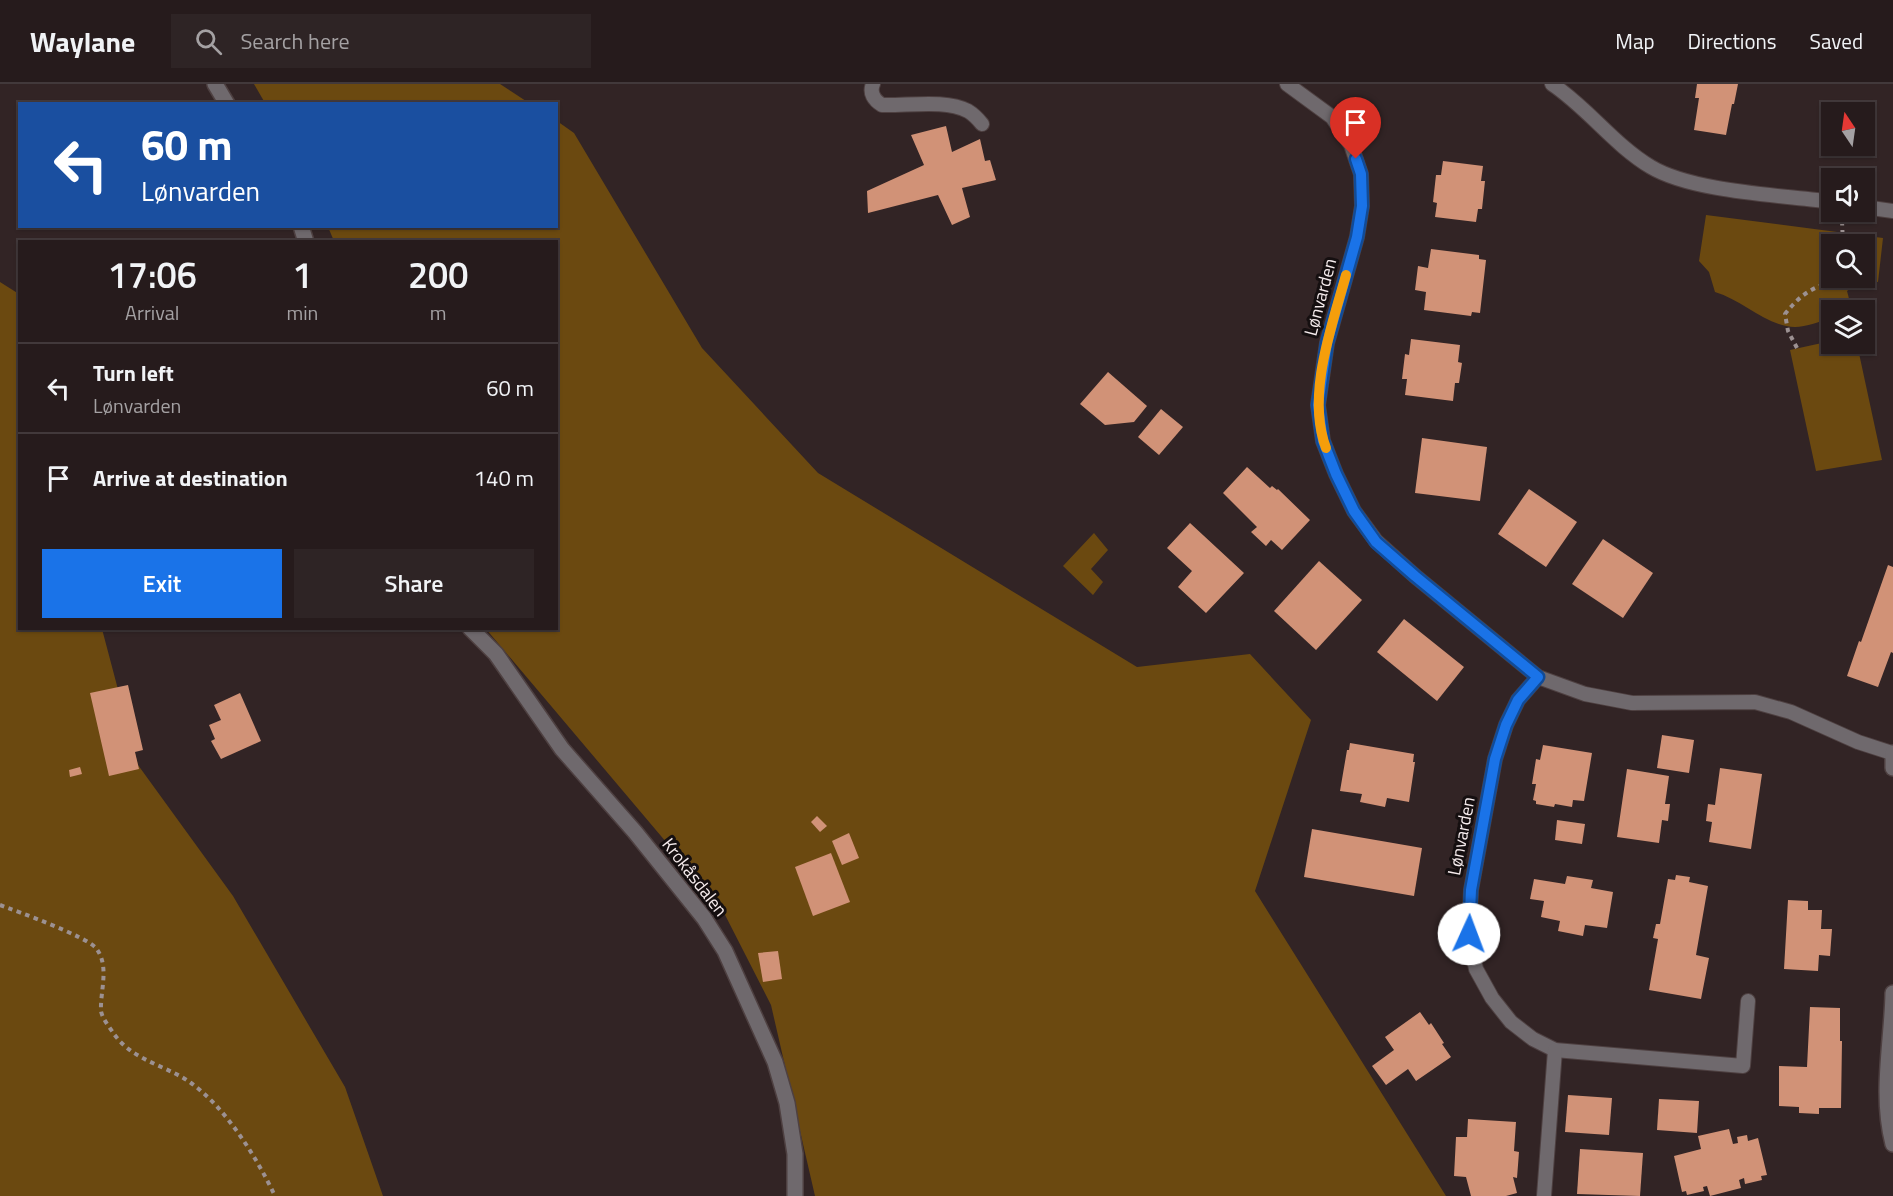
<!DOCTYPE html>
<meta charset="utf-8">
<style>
:root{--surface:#261b1c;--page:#2e2425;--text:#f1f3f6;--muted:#a4a1a3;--line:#42393b;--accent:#1a73e8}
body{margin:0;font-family:"Titillium Web",sans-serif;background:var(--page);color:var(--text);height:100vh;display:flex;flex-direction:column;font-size:22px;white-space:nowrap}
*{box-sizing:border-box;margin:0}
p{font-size:20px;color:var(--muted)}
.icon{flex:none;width:33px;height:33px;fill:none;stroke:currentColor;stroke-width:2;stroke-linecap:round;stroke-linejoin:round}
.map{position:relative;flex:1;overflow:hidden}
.side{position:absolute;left:18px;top:156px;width:540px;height:390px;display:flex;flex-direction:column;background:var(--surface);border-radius:0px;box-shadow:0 2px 4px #0004,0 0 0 2px var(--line)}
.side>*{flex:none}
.hud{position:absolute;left:18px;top:18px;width:540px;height:126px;border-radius:0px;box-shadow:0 2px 4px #0004,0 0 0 2px var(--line);background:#1a4fa0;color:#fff;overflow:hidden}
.needle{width:39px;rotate:347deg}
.tools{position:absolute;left:1821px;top:18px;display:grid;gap:12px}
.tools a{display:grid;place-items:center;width:54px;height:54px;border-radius:0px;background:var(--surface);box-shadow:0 2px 4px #0004,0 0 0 2px var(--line);font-size:30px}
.pin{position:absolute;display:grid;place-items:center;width:51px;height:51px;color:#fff;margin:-62px -26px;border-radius:50% 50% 50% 0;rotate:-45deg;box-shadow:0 0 6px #0007}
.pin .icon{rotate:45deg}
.me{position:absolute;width:66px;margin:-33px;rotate:2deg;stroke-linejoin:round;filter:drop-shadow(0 0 4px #0008)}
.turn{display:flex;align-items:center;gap:21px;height:126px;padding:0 24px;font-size:27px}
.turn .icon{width:78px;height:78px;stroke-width:2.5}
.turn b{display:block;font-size:42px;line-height:51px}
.eta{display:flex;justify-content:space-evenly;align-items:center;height:102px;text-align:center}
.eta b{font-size:36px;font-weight:600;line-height:42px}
.button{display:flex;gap:12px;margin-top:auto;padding:12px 24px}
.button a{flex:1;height:69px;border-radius:0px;background:var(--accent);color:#fff;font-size:24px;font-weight:600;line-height:69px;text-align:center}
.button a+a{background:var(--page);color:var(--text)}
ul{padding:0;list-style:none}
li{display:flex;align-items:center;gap:18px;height:90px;padding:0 24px;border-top:2px solid var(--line)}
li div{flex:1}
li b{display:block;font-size:22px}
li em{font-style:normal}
header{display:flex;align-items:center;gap:36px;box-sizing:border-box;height:84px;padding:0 30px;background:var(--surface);border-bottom:2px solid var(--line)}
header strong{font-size:28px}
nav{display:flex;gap:33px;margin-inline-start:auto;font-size:21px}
.search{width:420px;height:54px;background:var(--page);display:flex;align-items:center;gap:15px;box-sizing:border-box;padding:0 21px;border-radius:0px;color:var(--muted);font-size:22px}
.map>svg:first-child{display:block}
</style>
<header>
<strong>Waylane</strong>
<div class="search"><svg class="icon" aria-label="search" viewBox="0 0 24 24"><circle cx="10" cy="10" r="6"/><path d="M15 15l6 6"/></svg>Search here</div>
<nav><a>Map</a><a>Directions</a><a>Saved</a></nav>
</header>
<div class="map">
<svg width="1893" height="1112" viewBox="0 0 1893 1112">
<rect width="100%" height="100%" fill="#322425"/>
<!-- green -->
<g fill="#6b4910" fill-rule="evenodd">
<path d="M254,0H500L529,19H265Z"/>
<path d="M557,37L574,49L702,264L818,389L1137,583L1250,570L1311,636L1255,807L1446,1112H815L771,921L721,823L486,545L556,544V158L334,157L328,143L556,142Z"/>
<path d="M1706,131L1883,154L1878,198L1864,195L1847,207L1852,226H1832L1831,234C1821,237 1806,243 1795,243C1765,242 1743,216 1715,208L1709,188L1699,177ZM1864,160V194H1832V160Z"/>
<path d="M0,198L19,210L20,544L102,545L138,681L233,812L345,1003L383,1112H0Z"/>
<path d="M1831,257L1832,260H1857L1882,376L1816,387L1790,266Z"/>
<path d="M1094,449L1108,466L1091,485L1103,498L1093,511L1063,482Z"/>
</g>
<!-- building -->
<g fill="#d19277">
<path d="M1697,0H1738L1734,20H1732L1726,51L1694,46L1699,14H1695Z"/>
<path d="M946,42L952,68L980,55L985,77L990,76L996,96L962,104L970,133L952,141L938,111L868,129L867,107L924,81L911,51Z"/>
<path d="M1443,77L1483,82L1481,97H1485L1482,125H1478L1476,138L1435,133L1437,119L1433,118L1436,91H1441Z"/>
<path d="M1431,165L1479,171V175L1486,176L1480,229L1472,228L1471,232L1424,226L1426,208L1415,206L1418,182L1428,184Z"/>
<path d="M1411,255L1460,261L1458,278L1462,279L1459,299H1455L1453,317L1405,311L1407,295H1402L1405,270L1409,271Z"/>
<path d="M1108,288L1147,322L1134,338L1105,341L1080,320Z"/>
<path d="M1161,325L1183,343L1159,371L1138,353Z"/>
<path d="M1422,354L1487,363L1480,417L1415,409Z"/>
<path d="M1247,383L1270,404L1272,402L1277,406L1278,405L1310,436L1282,466L1271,456L1266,462L1251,448L1257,443L1223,409Z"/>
<path d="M1529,405L1577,438L1546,483L1498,450Z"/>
<path d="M1190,439L1244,489L1206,529L1178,503L1192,487L1167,464Z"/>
<path d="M1603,455L1653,489L1623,534L1572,500Z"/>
<path d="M1319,477L1362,516L1316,566L1274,527Z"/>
<path d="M1888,481L1893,483V569L1891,568L1878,603L1847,592L1859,557L1861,558Z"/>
<path d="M1404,535L1464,583L1437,617L1377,568Z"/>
<path d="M128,601L143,666L135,668L139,685L109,692L90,609Z"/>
<path d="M240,609L261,657L221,675L211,657L215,655L209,641L221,636L214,621Z"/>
<path d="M1662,651L1694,656L1689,689L1657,684Z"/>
<path d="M1350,659L1414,670L1413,678H1415L1409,718L1387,714L1385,723L1360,718L1362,710L1340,707L1347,666H1349Z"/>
<path d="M1543,661L1592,669L1584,717L1573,716L1572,723L1555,720L1554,723L1536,720V717L1533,716L1536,700H1532L1536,675L1540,676Z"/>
<path d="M80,683L82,690L70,693L69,686Z"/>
<path d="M1720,684L1762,690L1751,765L1709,758L1712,738L1706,737L1708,720L1715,721Z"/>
<path d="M1627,685L1669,692L1665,720H1670L1668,737L1662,736L1659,759L1617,753Z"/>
<path d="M817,732L827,742L820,748L811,738Z"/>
<path d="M1557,736L1585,740L1582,760L1555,756Z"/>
<path d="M1312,745L1422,764L1414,812L1304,793Z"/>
<path d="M849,749L859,774L842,781L832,757Z"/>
<path d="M831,769L850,818L813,832L795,783Z"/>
<path d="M1676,791L1690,793L1689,798L1708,802L1696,871L1709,874L1701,915L1649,906L1658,855L1653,854L1656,840H1660L1668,795L1675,796Z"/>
<path d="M1567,792L1593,796L1591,804L1613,808L1607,844L1585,841L1583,852L1558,847L1560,837L1541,833L1544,817L1530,815L1534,795L1565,800Z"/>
<path d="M1788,816L1808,817V826H1822L1821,845H1832L1830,872L1819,871L1818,887L1784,885Z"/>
<path d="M778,867L782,895L763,898L758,869Z"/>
<path d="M1810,923L1840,924V957H1842L1841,1024H1819V1030L1799,1029V1023L1779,1022V982L1807,983Z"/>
<path d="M1420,928L1429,941L1431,939L1444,959L1442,960L1451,973L1416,997L1408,985L1386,1001L1372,982L1394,966L1385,953Z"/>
<path d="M1568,1011L1612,1014L1609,1051L1565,1048Z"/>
<path d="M1659,1015L1699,1017L1697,1049L1657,1046Z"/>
<path d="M1468,1035L1516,1038L1514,1067L1519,1068L1517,1094L1513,1093L1517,1109L1506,1112H1471L1466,1093L1454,1092L1456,1053H1467Z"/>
<path d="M1729,1045L1733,1060L1738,1059L1737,1053L1747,1051L1748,1057L1758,1054L1767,1091L1761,1092L1762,1096L1745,1100L1744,1094L1739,1096L1741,1104L1710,1112L1707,1102L1703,1103L1704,1107L1687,1111L1686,1107L1682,1108L1674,1072L1701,1065L1698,1052Z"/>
<path d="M1580,1065L1643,1069L1640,1112L1577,1110Z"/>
</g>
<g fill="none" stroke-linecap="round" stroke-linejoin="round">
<!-- lane casing -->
<g stroke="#4e4041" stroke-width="16">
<g id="lane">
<path d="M873,0C869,9 874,16 882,21C907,22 946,15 968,27C973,30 978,35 982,40"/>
<path d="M1287,0L1332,33L1351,61L1361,90L1362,122L1357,153L1327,259L1318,321L1323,357L1336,390L1354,427L1376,457L1415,492L1538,593L1585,610L1632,619L1755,618L1791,628L1858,658L1892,669"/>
<path d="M1552,0C1588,24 1614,61 1651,83C1693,108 1781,111 1832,118"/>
<path d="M1864,123L1893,127"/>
<path d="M1538,593L1518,616L1506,641L1495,675L1471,806L1469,851L1476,885L1492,914L1511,938L1533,955L1555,966L1743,982L1748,917"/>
<path d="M1544,1112L1555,966"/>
</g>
</g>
<!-- street casing -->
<g stroke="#4e4041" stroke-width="18">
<g id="street">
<path d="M215,0L227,20"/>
<path d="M301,142L306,158"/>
<path d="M470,544L496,570L562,665L635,748L704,834L725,867L775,978L787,1019L795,1070V1112"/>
<path d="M1893,669V684"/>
<path d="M1893,909C1892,959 1880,1010 1893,1060"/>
</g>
</g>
<!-- path -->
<g stroke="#9c9192" stroke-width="4" stroke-dasharray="4.5 4.5" stroke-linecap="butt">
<path d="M1842,137L1843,160"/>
<path d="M1797,264L1788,247L1785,230C1804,206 1816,202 1845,194"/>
<path d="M0,821C19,828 85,852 96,864C110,882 100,907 101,927C102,934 110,944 114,950C133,977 166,981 191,999C226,1024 257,1074 275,1112"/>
</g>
<!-- lane -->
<use href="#lane" stroke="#6f696d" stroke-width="14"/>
<!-- street -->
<use href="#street" stroke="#6f696d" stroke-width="15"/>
</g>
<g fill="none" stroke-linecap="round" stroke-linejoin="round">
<!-- route casing -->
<g stroke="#114b97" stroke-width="15">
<path id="route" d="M1356,75L1361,90L1362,122L1357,153L1327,259L1318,321L1323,357L1336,390L1354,427L1376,458L1415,492L1538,593L1518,616L1506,641L1495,675L1471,806L1469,850"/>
</g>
<!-- route -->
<use href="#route" stroke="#1a73e8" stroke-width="10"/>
<!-- slow -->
<path stroke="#f59e0b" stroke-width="10" d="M1326,364C1306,311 1332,242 1346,191"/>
</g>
<g text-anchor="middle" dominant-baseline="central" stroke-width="6" stroke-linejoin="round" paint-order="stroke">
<!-- street labels -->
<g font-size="18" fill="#f7edee" stroke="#150f10">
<text transform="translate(1320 213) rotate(-75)">Lønvarden</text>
<text transform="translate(1461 752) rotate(-79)">Lønvarden</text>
<text transform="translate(695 793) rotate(52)">Krokåsdalen</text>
</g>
</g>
</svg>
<div class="tools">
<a><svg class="needle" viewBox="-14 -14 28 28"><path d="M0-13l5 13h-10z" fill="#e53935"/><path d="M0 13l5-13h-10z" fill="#a4a1a3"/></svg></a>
<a><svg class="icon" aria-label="sound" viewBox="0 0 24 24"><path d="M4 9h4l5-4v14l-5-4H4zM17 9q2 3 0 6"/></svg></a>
<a><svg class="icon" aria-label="search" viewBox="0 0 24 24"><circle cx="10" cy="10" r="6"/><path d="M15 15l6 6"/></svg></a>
<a><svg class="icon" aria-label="layers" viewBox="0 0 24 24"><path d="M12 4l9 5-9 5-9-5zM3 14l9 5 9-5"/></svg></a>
</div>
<div class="pin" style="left:1356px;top:75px;background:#d93025"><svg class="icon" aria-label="arrive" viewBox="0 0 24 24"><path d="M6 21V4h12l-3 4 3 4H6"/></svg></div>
<svg class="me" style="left:1469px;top:850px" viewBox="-20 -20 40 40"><circle r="19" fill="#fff"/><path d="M0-13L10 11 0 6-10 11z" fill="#1a73e8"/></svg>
<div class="hud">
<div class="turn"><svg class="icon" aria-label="left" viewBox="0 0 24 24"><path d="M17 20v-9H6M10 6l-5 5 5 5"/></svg><div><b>60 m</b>Lønvarden</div></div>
</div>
<section class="side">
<div class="eta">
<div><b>17:06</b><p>Arrival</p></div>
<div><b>1</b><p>min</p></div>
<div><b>200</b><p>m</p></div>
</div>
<ul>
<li><svg class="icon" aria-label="left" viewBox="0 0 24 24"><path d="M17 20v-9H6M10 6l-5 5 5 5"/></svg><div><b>Turn left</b><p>Lønvarden</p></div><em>60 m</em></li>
<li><svg class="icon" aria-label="arrive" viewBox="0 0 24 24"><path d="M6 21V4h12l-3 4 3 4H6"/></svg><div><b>Arrive at destination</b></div><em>140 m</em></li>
</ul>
<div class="button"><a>Exit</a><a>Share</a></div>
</section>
</div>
